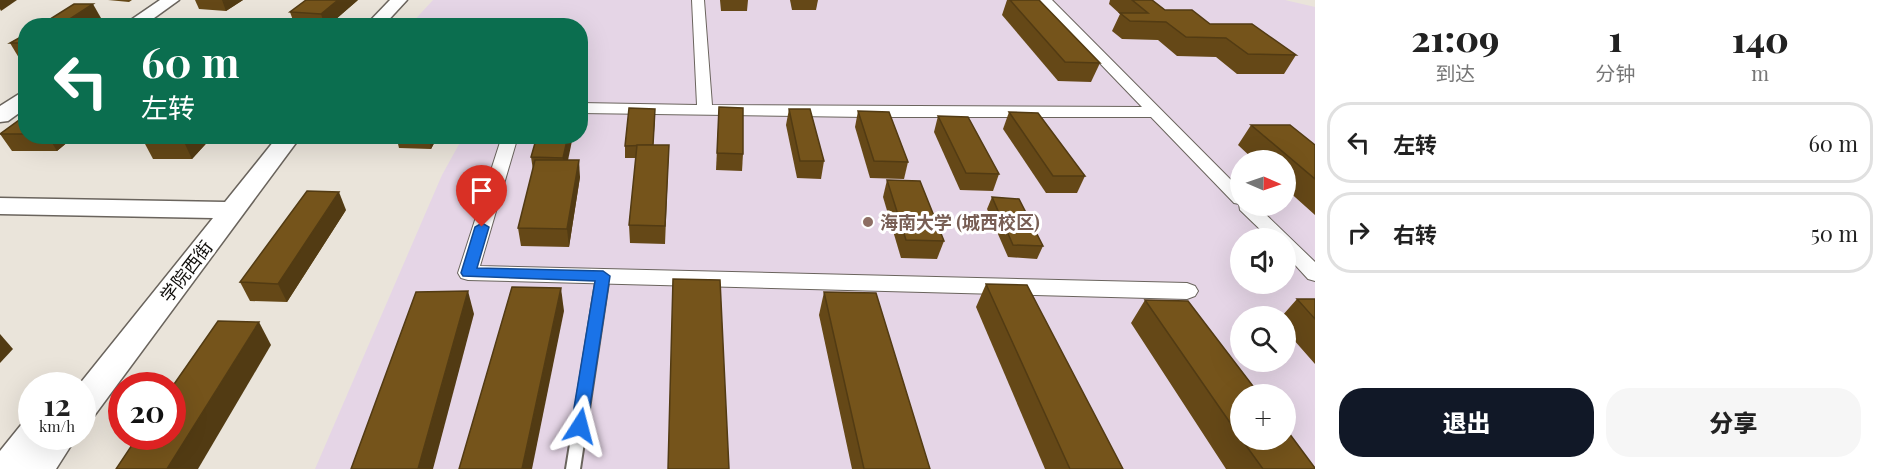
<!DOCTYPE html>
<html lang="zh">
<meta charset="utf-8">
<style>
:root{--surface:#fff;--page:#f6f6f6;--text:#222;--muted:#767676;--line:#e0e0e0;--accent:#111827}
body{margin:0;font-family:"Playfair Display","Noto Sans SC",serif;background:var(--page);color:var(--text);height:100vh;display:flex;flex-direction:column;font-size:22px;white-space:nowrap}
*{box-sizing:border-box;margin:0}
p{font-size:20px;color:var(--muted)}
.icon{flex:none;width:33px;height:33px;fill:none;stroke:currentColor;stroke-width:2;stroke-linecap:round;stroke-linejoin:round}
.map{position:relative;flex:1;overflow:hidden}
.sheet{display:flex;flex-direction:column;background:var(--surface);width:570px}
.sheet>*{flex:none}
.hud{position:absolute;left:18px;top:18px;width:570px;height:126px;border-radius:24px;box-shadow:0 6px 24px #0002;background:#0b6e4f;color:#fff;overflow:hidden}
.needle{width:39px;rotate:92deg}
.tools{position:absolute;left:1230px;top:150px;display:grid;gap:12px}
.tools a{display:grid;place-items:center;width:66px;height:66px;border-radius:50%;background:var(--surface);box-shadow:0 6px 24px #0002;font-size:30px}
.speed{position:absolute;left:18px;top:372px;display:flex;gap:12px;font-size:30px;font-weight:700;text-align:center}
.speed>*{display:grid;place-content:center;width:78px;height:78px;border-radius:50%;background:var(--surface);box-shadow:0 6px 24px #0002;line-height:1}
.speed small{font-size:15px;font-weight:400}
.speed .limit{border:9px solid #d22;background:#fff;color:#111}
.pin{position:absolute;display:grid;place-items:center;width:51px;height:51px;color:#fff;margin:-62px -26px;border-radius:50% 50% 50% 0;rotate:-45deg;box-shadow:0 0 6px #0007}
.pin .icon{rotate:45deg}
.me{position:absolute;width:66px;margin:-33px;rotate:9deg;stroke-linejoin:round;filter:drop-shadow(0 0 4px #0008)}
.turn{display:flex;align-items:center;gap:21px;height:126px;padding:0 24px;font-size:27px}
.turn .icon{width:78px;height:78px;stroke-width:2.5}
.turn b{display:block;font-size:42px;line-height:51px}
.eta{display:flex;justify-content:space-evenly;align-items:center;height:102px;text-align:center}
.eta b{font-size:36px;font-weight:800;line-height:42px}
.button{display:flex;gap:12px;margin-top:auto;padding:12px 24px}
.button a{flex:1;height:69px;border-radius:24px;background:var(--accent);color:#fff;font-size:24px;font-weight:800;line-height:69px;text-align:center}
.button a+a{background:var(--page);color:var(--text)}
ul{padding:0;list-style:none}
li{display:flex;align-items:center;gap:18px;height:81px;margin:0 12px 9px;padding:0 12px;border:3px solid var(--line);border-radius:24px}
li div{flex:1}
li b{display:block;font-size:22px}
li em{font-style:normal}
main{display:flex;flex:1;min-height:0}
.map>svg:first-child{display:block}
</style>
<main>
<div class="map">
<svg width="1315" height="469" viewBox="0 0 1315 469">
<rect width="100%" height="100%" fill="#eae4da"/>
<!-- education -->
<path fill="#e5d5e6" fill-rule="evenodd" d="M433,0H1285L1315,7V469H315L442,175L463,137L580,136V26L410,25ZM1240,160H1286V206H1240ZM1240,238H1286V284H1240ZM1240,316H1286V362H1240ZM1240,394H1286V440H1240Z"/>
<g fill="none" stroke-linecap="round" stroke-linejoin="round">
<!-- lane casing -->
<g stroke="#6a645d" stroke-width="4">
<path id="lane" d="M603,272L607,273L609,276L580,469H566L597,276L599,273Z"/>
</g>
<!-- street casing -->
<g stroke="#6a645d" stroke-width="2">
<g id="street">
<path d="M692,0H704L712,105L1142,107L1039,0H1052L1240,189V206H1257L1315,262V281L1308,279L1286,255V238H1269L1240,210L1239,204L1234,203L1151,117H865L580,113V103L697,105Z"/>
<path d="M502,136H518L480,266L1187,283L1195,286L1198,291L1195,296L1187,299L468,280L461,278L458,273Z"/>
</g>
</g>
<!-- secondary casing -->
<g stroke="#6a645d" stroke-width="3">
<g id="secondary">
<path d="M160,0H179L143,26H122Z"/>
<path d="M390,0H407L383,26H365Z"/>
<path d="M26,92V108L8,121L0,122V106L19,94Z"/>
<path d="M278,136H301L94,416L82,420V386H78L213,218L0,214V198L225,202Z"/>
<path d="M32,421V436H77L56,469H0V451L21,425Z"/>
</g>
</g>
<!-- lane -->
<use href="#lane" fill="#fff" fill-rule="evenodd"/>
<!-- street -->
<use href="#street" fill="#fff" fill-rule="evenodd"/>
<!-- secondary -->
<use href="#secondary" fill="#fff" fill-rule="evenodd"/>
</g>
<!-- wall -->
<g fill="#654817">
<path d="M108,0H132L129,2Z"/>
<path d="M195,0H243L226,11L199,9Z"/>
<path d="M358,0L328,26H295L290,12Z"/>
<path d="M720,0H748L747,11H721Z"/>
<path d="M790,0H818L816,10H792Z"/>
<path d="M1007,0H1039L1100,63L1091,82L1058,81L1002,15Z"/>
<path d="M1110,0H1152L1165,10L1210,24L1296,55L1284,74H1237L1216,57L1177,56L1158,40L1122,39L1112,31L1120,14L1109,4Z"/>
<path d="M26,34V58H19L10,43Z"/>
<path d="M719,107L743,154L742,171L716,170Z"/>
<path d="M789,109L824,161L821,179L797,178L786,125Z"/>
<path d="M858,111L908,162L904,179L870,178L855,127Z"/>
<path d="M1009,112L1085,176L1077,193H1046L1003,129Z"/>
<path d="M26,115V136H75L57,151H12L0,134Z"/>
<path d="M938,116L999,174L993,191L960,190L934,132Z"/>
<path d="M655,120L653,145H669L665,244L630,243L629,225L636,158H625V146Z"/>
<path d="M1251,125L1315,145V215L1286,189V160H1254L1238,145Z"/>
<path d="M149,136H213L192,159H153L144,142Z"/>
<path d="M396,136H438L431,149L399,148Z"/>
<path d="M537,136L568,160L580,177L569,247L521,246L518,228L533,170L531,157Z"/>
<path d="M887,180L944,241L937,259L901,258L883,197Z"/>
<path d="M992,197L1043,246L1037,259L1008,257L987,209Z"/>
<path d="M346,210L287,302L250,301L240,282Z"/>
<path d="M986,284L1123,469H1045L976,307Z"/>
<path d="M824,292L930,469H852L819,315Z"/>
<path d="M1297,299H1315V364L1286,331V316H1282Z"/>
<path d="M1145,300L1240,394V440H1286L1315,469H1226L1131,323Z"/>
</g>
<!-- shaded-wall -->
<g fill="#523b13">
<path d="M0,0H17L1,11L0,9Z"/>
<path d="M222,0H243L226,11Z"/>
<path d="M338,0H358L328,26H325L321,14Z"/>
<path d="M93,4L101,18L90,26H59Z"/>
<path d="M48,136H75L57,151Z"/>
<path d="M189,136H213L192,159L184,142Z"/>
<path d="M428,136H438L431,149Z"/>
<path d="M568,136H573L565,175L563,158Z"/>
<path d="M579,160L580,177L569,247L567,229Z"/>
<path d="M339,192L346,210L287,302L278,284Z"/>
<path d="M561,288L564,311L532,469H522Z"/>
<path d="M468,291L474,314L433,469H418Z"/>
<path d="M259,322L271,345L198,469H167Z"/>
<path d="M0,334L13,349L0,363Z"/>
</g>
<!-- building -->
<g fill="#75541b" stroke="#523b13" stroke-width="1.5">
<path d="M306,0H338L321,14L290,12Z"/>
<path d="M1010,0H1039L1100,63L1065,62Z"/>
<path d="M1132,0H1152L1165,10H1192L1210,24H1252L1296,55L1248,54L1226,38L1186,37L1166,22L1130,21L1120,13H1148Z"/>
<path d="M74,4H93L59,26H39Z"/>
<path d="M26,34V43H10Z"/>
<path d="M719,107L743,108V154L717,153Z"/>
<path d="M629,108L655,109L653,145L625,146Z"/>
<path d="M789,109H810L824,161H800Z"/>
<path d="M858,111L889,112L908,162L874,161Z"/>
<path d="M1009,112L1038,113L1085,176H1053Z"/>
<path d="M26,115V134H0Z"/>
<path d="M938,116L968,117L999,174L966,173Z"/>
<path d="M1251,125H1290L1315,145V179Z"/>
<path d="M149,136H189L184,142H144Z"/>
<path d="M537,136H568L563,158L531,157Z"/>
<path d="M637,145H669L665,226L629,225Z"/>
<path d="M535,160H579L567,229L518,228Z"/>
<path d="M887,180L920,181L944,241L906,240Z"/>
<path d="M307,191L339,192L278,284L240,282Z"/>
<path d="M992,197L1019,199L1043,246L1013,245Z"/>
<path d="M673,279L720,280L729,469H668Z"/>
<path d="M986,284L1027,285L1123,469H1070Z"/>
<path d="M512,287L561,288L522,469H459Z"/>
<path d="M468,291L418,469H351L416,292Z"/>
<path d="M824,292L876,293L930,469H864Z"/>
<path d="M1297,299H1315V319Z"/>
<path d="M1145,300L1188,301L1259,394H1240V437Z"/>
<path d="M218,321L259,322L167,469H116L138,436H172V387Z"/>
<path d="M1286,429L1315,468V469H1263L1242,440H1286Z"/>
</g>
<!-- route -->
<path fill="#1a73e8" stroke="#114b97" stroke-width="1.5" d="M482,223L489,227L477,268L603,271L610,276L586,432L580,434L574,432L571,426L595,281L463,276L461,273L475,227Z"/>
<!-- markers -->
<circle fill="#8d6e63" stroke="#fff" stroke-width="2" cx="868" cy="222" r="6"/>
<g text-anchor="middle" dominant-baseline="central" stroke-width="6" stroke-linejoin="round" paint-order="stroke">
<!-- education labels -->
<g font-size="18" font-weight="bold" fill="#785e54" stroke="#fff" text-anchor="start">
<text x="880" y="222">海南大学 (城西校区)</text>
</g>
<!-- street labels -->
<g font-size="18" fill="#0f0d0a" stroke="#fff">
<text transform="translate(186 271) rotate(-52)">学院西街</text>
</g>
</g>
</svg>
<div class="tools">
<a><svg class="needle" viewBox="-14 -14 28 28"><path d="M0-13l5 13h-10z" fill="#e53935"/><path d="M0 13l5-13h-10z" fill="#767676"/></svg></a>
<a><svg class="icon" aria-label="sound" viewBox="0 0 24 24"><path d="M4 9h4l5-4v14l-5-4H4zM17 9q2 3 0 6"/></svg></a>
<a><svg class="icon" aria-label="search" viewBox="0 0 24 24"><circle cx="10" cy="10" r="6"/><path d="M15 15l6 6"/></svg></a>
<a>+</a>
</div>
<div class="speed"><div>12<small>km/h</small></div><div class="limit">20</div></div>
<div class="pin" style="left:482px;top:227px;background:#d93025"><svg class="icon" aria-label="arrive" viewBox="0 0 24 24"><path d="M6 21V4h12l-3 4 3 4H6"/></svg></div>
<svg class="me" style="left:580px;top:426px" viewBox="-20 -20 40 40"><path d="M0-17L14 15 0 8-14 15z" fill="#1a73e8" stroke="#fff" stroke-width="4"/></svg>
<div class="hud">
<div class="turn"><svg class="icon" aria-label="left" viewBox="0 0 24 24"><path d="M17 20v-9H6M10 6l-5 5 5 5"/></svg><div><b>60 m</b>左转</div></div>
</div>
</div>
<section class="sheet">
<div class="eta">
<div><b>21:09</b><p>到达</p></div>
<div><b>1</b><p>分钟</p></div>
<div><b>140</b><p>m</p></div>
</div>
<ul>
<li><svg class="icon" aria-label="left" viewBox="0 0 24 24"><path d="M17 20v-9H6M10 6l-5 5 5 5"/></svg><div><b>左转</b></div><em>60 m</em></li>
<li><svg class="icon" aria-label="right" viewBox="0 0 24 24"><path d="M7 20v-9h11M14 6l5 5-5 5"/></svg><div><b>右转</b></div><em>50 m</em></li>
</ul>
<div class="button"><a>退出</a><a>分享</a></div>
</section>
</main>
